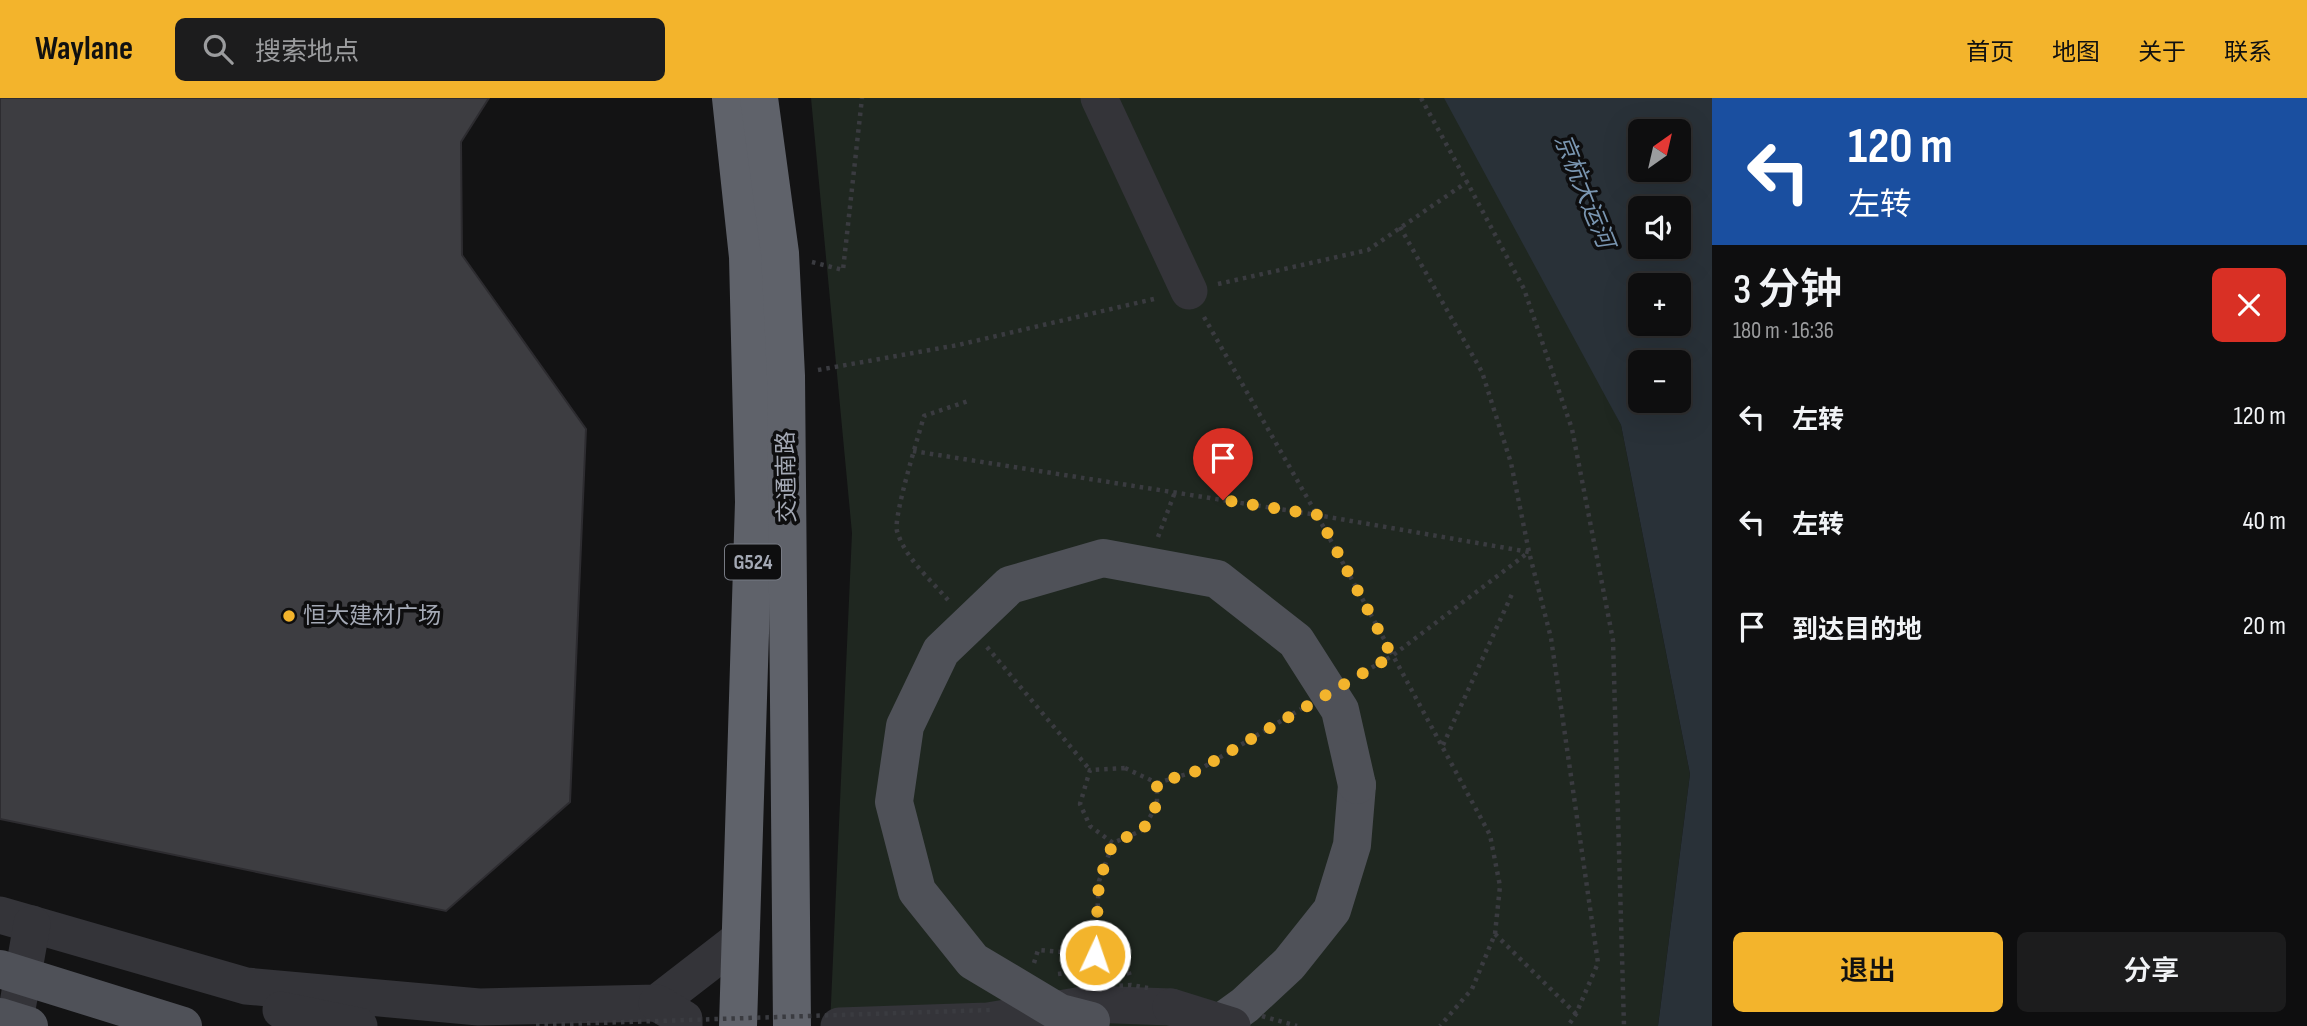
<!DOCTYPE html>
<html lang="zh">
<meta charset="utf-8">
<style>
:root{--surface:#0e0e0f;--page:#1c1c1d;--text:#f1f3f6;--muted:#9b9c9e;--line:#2e2e2f;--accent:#f3b42c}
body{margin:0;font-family:"Sofia Sans Condensed","Noto Sans SC",sans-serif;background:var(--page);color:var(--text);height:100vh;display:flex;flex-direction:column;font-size:26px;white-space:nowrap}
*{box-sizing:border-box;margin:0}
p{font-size:23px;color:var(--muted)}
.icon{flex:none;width:38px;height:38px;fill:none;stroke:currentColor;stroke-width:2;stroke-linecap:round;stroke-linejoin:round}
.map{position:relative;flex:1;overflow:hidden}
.drawer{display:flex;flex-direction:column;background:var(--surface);width:595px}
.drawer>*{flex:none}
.banner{background:#1a4fa0;color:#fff;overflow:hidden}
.needle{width:46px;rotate:34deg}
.tools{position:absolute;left:1628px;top:21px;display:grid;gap:14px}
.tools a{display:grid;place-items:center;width:63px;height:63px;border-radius:10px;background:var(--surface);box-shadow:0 7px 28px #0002,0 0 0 2px var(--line);font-size:35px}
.pin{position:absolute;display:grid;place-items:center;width:60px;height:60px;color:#fff;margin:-72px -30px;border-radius:50% 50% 50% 0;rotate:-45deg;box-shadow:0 0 7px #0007}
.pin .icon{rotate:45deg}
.me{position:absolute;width:77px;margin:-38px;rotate:3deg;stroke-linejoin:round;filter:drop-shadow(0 0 5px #0008)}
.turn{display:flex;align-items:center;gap:24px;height:147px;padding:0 21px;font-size:32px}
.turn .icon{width:91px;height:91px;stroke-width:2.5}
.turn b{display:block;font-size:49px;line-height:60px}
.round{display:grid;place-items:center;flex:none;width:74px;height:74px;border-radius:10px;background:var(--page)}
.head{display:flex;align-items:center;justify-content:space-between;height:119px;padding:0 21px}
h1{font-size:42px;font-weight:600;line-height:52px}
.action{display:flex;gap:14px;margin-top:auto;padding:14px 21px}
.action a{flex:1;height:80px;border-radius:10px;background:var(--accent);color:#111;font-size:28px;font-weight:600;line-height:80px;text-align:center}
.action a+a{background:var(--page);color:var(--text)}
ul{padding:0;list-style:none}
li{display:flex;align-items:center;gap:21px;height:105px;padding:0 21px}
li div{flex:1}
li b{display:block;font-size:26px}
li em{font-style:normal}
header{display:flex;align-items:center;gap:42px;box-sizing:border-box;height:98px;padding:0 35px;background:var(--accent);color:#111}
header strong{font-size:33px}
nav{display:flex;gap:38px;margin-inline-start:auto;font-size:24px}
.search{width:490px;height:63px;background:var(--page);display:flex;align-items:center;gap:18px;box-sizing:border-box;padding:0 24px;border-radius:10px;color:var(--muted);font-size:26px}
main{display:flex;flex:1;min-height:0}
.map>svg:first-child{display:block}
</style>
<header>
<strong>Waylane</strong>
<div class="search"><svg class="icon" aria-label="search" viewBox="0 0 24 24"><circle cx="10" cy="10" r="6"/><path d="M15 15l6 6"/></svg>搜索地点</div>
<nav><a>首页</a><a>地图</a><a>关于</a><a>联系</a></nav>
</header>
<main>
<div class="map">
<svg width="1712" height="928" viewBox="0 0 1712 928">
<rect width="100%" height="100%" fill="#131314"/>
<!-- green -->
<path fill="#1f2720" d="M811,0H1457L1621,327L1690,676L1658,928H830L852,435Z"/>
<!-- water -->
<path fill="#293138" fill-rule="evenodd" d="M1444,0H1712V928H1658L1690,676L1621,327ZM1640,33H1678V72H1640ZM1640,110H1678V149H1640ZM1640,187H1678V226H1640ZM1640,264H1678V303H1640Z"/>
<!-- building -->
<path fill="#3d3d41" stroke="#2d2c30" stroke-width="2" d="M0,0H489L461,44L462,157L586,331L570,704L446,813L0,721Z"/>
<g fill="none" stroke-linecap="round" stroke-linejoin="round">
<!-- path -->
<g stroke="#3a3b40" stroke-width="4.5" stroke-dasharray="3.5 5" stroke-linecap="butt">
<path d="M1421,0L1467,84"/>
<path d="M1400,129L1482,274L1511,365L1529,454L1551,540L1598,865L1576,916L1568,928"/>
<path d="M812,164L843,172L862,0"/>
<path d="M1218,186L1368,152L1467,84L1524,191L1572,331L1613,542L1624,928"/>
<path d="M1204,219L1317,417L1490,737L1500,788L1495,836L1472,891L1440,928"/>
<path d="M818,272L958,247L1158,200"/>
<path d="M913,353L1317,417L1529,454"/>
<path d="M1158,439L1175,394"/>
<path d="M948,502C930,481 905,460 897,433C893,419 919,336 924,318L971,302"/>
<path d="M987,549L1090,672"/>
<path d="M1357,578L1392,558L1529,454"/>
<path d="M1443,647L1512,496"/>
<path d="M1125,670L1157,685V706L1143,732L1113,745L1090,728L1080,706L1090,672Z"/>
<path d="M1157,685L1197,673L1301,611"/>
<path d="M1495,836L1576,916"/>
<path d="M1034,865L1038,852L1095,857L1099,783L1113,745"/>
<path d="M1058,876L1127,867L1130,879"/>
</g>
<!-- minor -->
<g stroke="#343439" stroke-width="37">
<path d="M1099,0L1189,193"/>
<path d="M0,817L246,888L479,909L657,905L741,840"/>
<path d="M657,905L684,921V928"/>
<path d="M281,912L359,928"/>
<path d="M14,928L32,826"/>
<path d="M839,928L988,923L1089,906L1171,909"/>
</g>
<!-- major -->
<path stroke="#4f5158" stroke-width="38" d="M1216,928L1245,907L1289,866L1332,812L1352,747L1357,687"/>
<!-- highway -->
<g stroke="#5f626a" stroke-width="38">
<path d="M731,0L748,159L754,404L738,928"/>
<path d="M759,0L780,155L786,278L792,928"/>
</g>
<!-- path-bridge -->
<g stroke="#3a3b40" stroke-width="4.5" stroke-dasharray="3.5 5" stroke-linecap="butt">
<path d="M1094,889L1131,887L1148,890"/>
<path d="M1262,918L1297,928"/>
<path d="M536,927L990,912"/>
</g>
<!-- minor-bridge -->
<path stroke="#343439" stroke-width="37" d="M1171,909L1232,928"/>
<!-- major-bridge -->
<g stroke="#4f5158" stroke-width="38">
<path d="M0,871L183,928"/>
<path d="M0,919L29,928"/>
<path d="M1091,923L1060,915L973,863L917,793L894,704L905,628L941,553L1010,487L1103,460L1217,481L1296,543L1340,612L1357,687"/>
</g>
</g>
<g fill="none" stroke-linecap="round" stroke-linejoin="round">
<!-- route -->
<path stroke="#f3b42c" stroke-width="12" stroke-dasharray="0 21.6" d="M1095,857L1099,783L1113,745L1143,732L1157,706V685L1197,673L1392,558L1318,417L1223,402"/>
</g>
<!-- markers -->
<circle fill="#f3b42c" stroke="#0e0e0f" stroke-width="2.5" cx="289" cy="518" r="7"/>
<g text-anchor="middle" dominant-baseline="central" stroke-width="7" stroke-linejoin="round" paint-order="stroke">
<!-- shield labels -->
<rect fill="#0e0e0f" stroke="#777a83" stroke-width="2" x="725" y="446.5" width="56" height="35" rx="5"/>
<g font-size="21" font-weight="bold" fill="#a4a9b5">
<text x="753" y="464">G524</text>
</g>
<!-- street labels -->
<g font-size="23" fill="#a4a9b5" stroke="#0e0e0f">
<text transform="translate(787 379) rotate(-91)">交通南路</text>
</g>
<!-- poi labels -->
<g font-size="23" fill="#a4a9b5" stroke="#0e0e0f" text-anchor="start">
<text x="303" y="518">恒大建材广场</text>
</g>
<!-- water labels -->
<g font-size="24" font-style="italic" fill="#7a96b1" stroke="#0e0e0f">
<text transform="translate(1584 93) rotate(68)">京杭大运河</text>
</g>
</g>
</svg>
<div class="tools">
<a><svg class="needle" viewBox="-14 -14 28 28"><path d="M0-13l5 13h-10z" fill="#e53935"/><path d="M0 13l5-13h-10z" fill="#9b9c9e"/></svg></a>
<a><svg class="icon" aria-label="sound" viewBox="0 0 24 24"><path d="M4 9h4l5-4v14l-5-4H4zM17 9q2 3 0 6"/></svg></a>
<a>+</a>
<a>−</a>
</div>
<div class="pin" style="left:1223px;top:402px;background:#d93025"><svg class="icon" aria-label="arrive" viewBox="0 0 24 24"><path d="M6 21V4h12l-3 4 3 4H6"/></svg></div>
<svg class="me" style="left:1095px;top:857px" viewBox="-20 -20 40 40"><circle r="17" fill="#f3b42c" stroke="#fff" stroke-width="3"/><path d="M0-11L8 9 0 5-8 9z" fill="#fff"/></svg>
</div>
<section class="drawer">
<div class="banner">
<div class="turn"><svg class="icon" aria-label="left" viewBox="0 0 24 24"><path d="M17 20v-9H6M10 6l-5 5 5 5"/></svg><div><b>120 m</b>左转</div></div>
</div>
<div class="head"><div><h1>3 分钟</h1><p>180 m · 16:36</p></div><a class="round" style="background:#d93025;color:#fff"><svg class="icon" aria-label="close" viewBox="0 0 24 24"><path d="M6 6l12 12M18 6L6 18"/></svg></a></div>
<ul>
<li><svg class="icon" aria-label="left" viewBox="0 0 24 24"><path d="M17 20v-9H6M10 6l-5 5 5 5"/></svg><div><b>左转</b></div><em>120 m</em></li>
<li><svg class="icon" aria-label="left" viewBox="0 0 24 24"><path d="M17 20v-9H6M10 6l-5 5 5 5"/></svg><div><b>左转</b></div><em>40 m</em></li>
<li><svg class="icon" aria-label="arrive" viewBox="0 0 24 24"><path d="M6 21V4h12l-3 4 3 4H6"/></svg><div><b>到达目的地</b></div><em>20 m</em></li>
</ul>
<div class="action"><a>退出</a><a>分享</a></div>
</section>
</main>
